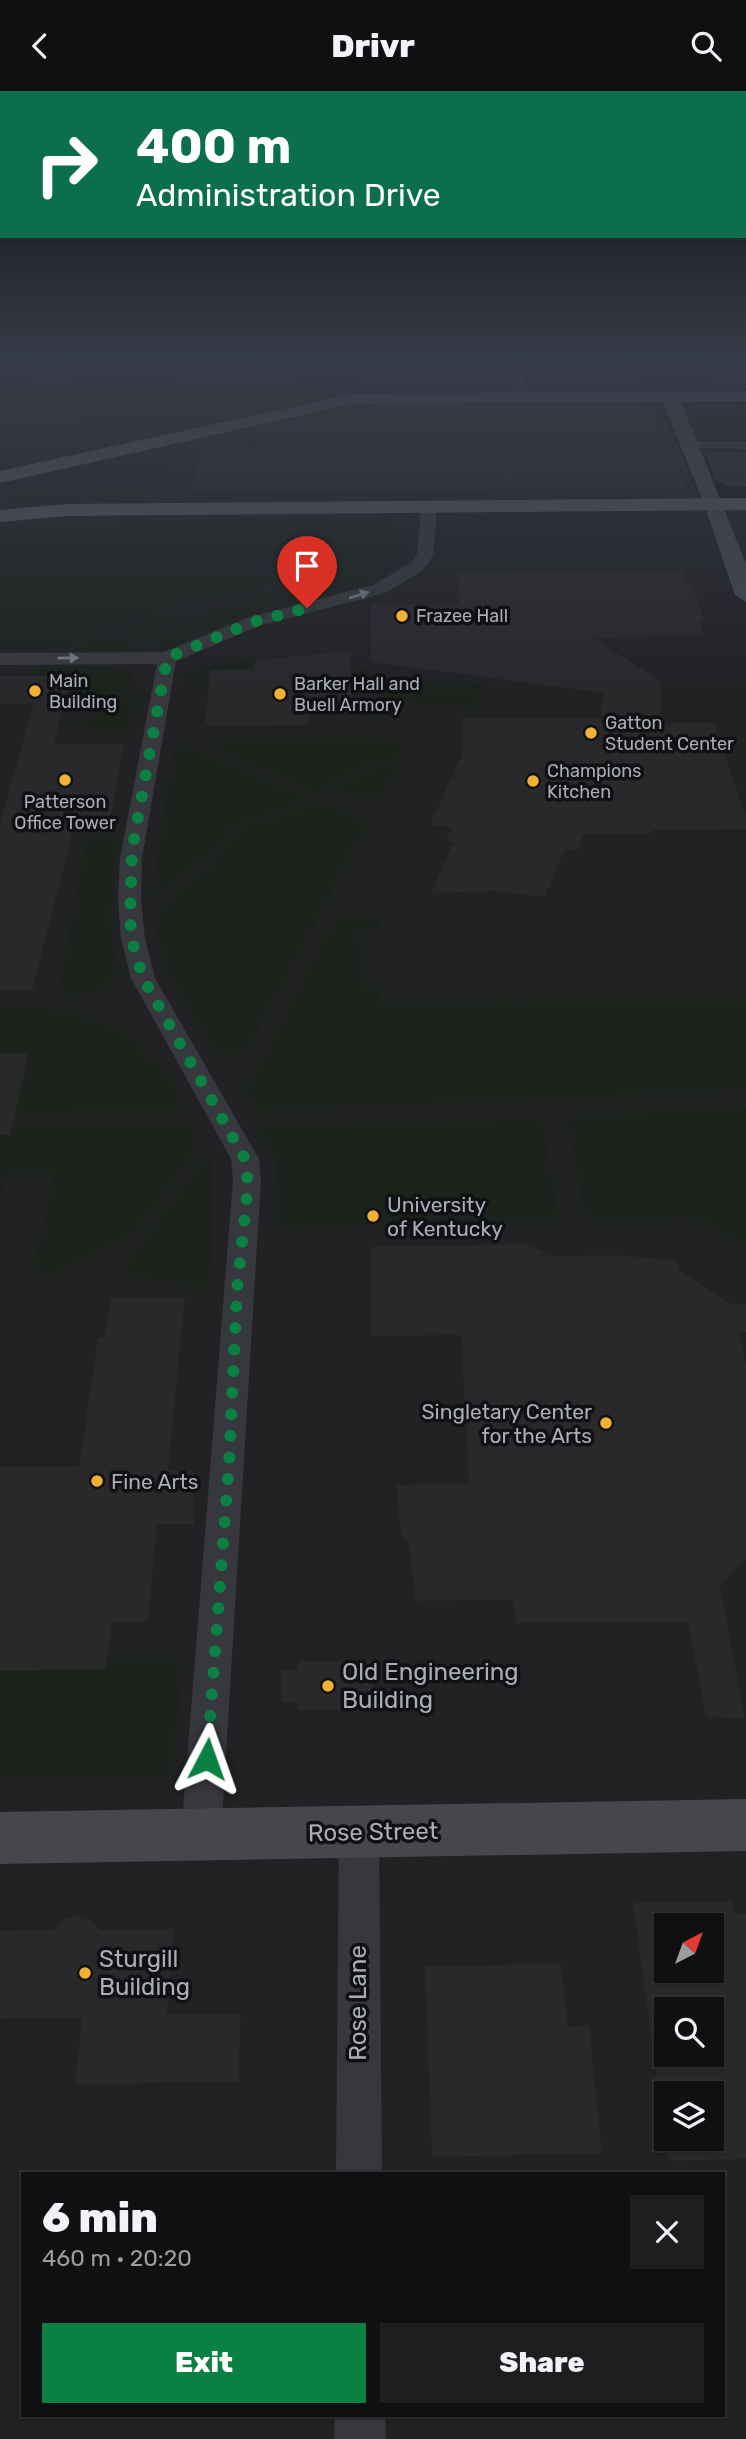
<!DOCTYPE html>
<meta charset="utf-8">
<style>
:root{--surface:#101012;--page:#1e1e20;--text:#f1f3f6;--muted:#9c9d9f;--line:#303032;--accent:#0b8043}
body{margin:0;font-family:Rubik,sans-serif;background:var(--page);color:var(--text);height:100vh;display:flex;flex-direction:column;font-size:26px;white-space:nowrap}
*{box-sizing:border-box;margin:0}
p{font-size:23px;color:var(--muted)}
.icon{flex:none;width:38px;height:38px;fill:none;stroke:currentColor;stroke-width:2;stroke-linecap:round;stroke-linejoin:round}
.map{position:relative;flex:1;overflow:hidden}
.sheet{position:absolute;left:21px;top:2081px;width:704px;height:245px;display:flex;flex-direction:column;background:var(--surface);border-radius:0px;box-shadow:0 2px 5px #0004,0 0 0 2px var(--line)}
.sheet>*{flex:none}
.banner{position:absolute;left:0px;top:0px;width:747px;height:147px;box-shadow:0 2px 5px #0004,0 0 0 2px var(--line);background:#0b6e4f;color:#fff;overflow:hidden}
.needle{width:46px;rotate:41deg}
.controls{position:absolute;left:654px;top:1822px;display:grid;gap:14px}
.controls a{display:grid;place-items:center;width:70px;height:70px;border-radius:0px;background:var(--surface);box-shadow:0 2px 5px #0004,0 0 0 2px var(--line);font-size:35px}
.pin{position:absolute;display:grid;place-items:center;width:60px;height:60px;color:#fff;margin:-72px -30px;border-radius:50% 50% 50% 0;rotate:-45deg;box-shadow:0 0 7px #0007}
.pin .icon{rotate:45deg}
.me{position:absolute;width:77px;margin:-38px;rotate:4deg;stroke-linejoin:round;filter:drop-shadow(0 0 5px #0008)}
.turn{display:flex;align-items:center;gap:24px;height:147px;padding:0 21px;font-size:32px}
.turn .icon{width:91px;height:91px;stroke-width:2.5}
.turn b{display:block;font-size:49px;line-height:60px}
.round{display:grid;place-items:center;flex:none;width:74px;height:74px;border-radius:0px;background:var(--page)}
.summary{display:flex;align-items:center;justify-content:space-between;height:119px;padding:0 21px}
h1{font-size:42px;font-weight:800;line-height:52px}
.primary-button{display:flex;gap:14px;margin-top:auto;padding:14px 21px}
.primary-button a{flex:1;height:80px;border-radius:0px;background:var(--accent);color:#fff;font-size:28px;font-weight:800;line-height:80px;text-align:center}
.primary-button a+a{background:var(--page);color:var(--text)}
header{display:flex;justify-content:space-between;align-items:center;height:91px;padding:0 21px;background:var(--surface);font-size:32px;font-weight:800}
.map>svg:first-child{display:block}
</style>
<header><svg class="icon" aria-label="back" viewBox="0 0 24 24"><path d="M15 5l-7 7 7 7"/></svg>Drivr<svg class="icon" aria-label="search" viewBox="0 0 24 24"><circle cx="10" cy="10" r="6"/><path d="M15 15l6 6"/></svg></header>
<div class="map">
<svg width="746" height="2348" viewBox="0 0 746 2348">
<rect width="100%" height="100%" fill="#161618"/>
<!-- built -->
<path fill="#222225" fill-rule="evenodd" d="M0,270H503L512,309H657L704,415H746V2348H0ZM667,1834H712V1880H667ZM667,1918H712V1964H667ZM667,2002H712V2048H667ZM23,2082H723V2324H23Z"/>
<!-- green -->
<g fill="#1c231d">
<path d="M159,363L174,372V390C144,425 58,395 18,387L105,368L112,373Z"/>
<path d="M14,391L103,407L104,409L6,412L4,409Z"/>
<path d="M388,427L412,439L408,467C367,499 333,504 284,514L296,493L304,489L294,485C252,504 208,508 164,520C144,525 120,536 101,535L98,538L100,540C66,561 39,558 0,559V436L116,430Z"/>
<path d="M280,497L273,516C231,525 195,553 154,559C186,519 233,512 280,497Z"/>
<path d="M195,518L152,545L147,555L120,539L154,526Z"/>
<path d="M107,543L134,555L140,562H61L86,556Z"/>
<path d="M254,570L252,578L208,579L205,596H185V582L197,575L212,572Z"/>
<path d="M109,576L131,581L133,592C113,610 88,617 62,618L71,597L67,596L69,585L18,588L22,578Z"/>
<path d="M362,578L380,580L378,587L392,589L388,594L372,595L365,605L351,603V580Z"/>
<path d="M420,587L448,590L443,601H450L455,590L487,594L475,618H458L459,613H409L414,600L406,610L381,614L378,621H392L386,632H356L363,621H369L382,597H406L410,591L417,592Z"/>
<path d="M140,599L132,638L62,637L107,619Z"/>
<path d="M381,646V651L403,652L397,668L360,678L317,703L201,653L207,648Z"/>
<path d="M188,654L311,708L233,737L208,765L151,810L173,659Z"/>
<path d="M394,671L401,673L383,708L327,701L365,680Z"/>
<path d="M321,711L369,731L247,961L231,964L213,962L170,888L153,830L175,804L215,769L227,750L243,735Z"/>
<path d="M119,744C114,791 103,841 123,886L90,904L57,905L87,745Z"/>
<path d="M379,828L381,836L359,838L361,895L380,896L381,911L746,910V999L258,1020L245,1001L333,829Z"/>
<path d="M0,916H52L51,922L76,921L138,950L148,972L162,973L189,1020L0,1021V1008L19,1007L29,963L0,962Z"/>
<path d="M746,1017V1149L740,1154L709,1133L690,1128L586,1131L566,1025Z"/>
<path d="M542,1028L559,1129L279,1137L277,1073L256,1036Z"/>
<path d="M0,1035H195L198,1045L197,1060L132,1146L51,1183L40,1182L34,1171L54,1084L9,1081L1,1105L0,1122Z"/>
<path d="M212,1065L213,1166L206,1197L116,1184L205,1066Z"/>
<path d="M184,1568L171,1685H0V1580L106,1578L107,1569Z"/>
</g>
<!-- building -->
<g fill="#29292c" fill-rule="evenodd">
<path d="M38,270H77L65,297H121L112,324H79L76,330H0V298L28,297Z"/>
<path d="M255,270H294L291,304H170L176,281H253Z"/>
<path d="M365,270H504L508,299L365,300Z"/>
<path d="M525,270L634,273L645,298L531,299Z"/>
<path d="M718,270H746V297H719L693,280Z"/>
<path d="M651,313L671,360H680L688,380L677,375L686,398L192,400L200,357H277L250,339L302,327L365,326V316Z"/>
<path d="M704,360L746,361V395H727L716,390Z"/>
<path d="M577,480H681L687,495L692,494L705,531H699L704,544L592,547L657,587L662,599L660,632H714L746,725V738L651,739L652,742L583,744L579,759L565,758L545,806L495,800L431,802L454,751L445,750L452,737L430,734L463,661L462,627L601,628L603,602L371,571V514L460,513L456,483H578Z"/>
<path d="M351,559V616L312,617L307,634L204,635L211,579L252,578L255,570Z"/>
<path d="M0,585H70L54,653H124L111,725H77L32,900H0V732L34,612L0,613Z"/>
<path d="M0,962H29L10,1045L0,1043Z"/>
<path d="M525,1153L555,1165L620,1164L677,1170L679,1179L733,1214L746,1213V1241H739L746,1272V1468L720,1495L745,1628L706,1625L688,1532H517L512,1509L415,1510L409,1452L401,1443L398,1422L397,1394L469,1393L461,1244L371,1245V1156Z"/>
<path d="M185,1206L168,1380H194V1433H157L148,1531H112L106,1578L0,1580V1376H79L98,1247H105L111,1207Z"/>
<path d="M298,1570H374L375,1618L298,1619V1611H281L282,1579H298Z"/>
<path d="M732,1810L734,1822H746V2068L668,2070L633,1812ZM667,1834H712V1880H667ZM667,1918H712V1964H667ZM667,2002H712V2048H667Z"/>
<path d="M79,1824L90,1828L100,1839L174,1838L167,1924L241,1923L238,1991L75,1993L82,1927L0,1928V1840L55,1839L65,1828Z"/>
<path d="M561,1873L568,1936L589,1935L602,2062L432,2066L425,1875Z"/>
</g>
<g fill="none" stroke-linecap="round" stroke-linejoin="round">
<!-- street -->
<g fill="#37383d" fill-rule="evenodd">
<path d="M689,350H746V358L684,357V351Z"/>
<path d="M429,413L437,418L433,465L422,480L385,502L259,535L176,570L142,767L141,808L145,848L155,887L259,1068L261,1089L221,1745L215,1759L201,1765L187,1759L181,1745L233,1089L231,1068L131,887L121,848L118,808L120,767L157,573L0,574V562L164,561L247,527L373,494L410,472L417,464L421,418Z"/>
<path d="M359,1722L373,1728L379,1742L382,2082H336L339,1742L345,1728Z"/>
<path d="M335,2324H385L386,2348H334Z"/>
</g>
<!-- secondary -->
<g fill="#45474d" fill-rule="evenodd">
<path d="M506,270H522L530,306L527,310L521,311L512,306Z"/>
<path d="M670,301L679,306L746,473V511L735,504L704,413L661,306Z"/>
<path d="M746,1708V1760L0,1773V1721Z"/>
</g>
<!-- primary -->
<g fill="#53555c" fill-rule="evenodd">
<path d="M746,300V310L352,313L0,392V380L352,303Z"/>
<path d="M746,407V419L67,425L0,431V419L67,413Z"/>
</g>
</g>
<!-- one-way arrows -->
<defs><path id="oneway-solid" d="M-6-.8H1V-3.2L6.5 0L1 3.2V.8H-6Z" transform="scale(1.75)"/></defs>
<g fill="#757881">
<use href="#oneway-solid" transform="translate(359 504) rotate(-17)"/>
<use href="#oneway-solid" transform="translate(68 567) rotate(-1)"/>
</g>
<!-- sky -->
<linearGradient id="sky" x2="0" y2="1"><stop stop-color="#0c0c0d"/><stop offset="0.45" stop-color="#363c48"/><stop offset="1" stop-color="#363c48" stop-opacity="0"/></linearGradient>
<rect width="746" height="599" fill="url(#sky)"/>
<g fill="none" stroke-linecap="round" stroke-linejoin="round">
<!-- route -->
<path stroke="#0b8043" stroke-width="12" stroke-dasharray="0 21.6" d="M207,1668L229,1373L237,1199L248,1094L245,1068L143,887L134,858L130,830L132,759L167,567L253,531L307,517"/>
</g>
<!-- markers -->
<g fill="#f2b134" stroke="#111113" stroke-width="2.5">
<circle cx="402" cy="525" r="7"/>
<circle cx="35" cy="600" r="7"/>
<circle cx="280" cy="603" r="7"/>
<circle cx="591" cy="642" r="7"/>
<circle cx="65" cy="689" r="7"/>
<circle cx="533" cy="690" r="7"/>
<circle cx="373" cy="1125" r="7"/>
<circle cx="606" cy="1332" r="7"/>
<circle cx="97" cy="1390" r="7"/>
<circle cx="328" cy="1595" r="7"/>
<circle cx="85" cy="1882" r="7"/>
</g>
<g text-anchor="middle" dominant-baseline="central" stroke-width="7" stroke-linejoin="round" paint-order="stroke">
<!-- far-poi labels -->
<g font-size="18" fill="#a8adb8" stroke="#111113" text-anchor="start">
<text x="416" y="525">Frazee Hall</text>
<text x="49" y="590">Main<tspan x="49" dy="21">Building</tspan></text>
<text x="294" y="593">Barker Hall and<tspan x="294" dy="21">Buell Armory</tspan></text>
<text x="605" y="632">Gatton<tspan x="605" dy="21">Student Center</tspan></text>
<text x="547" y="680">Champions<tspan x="547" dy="21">Kitchen</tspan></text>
<text x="65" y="711" text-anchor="middle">Patterson<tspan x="65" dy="21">Office Tower</tspan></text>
</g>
<!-- poi labels -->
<g font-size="21" fill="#a8adb8" stroke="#111113" text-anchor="start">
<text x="387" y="1113">University<tspan x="387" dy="24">of Kentucky</tspan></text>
<text x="592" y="1320" text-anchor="end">Singletary Center<tspan x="592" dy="24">for the Arts</tspan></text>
<text x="111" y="1390">Fine Arts</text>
</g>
<!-- near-poi labels -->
<g font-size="24" fill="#a8adb8" stroke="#111113" text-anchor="start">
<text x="342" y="1581">Old Engineering<tspan x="342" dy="28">Building</tspan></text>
<text x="99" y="1868">Sturgill<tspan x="99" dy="28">Building</tspan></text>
</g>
<!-- near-street labels -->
<g font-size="24" fill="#a8adb8" stroke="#111113">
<text transform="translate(373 1741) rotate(-1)">Rose Street</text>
<text transform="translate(358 1912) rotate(-90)">Rose Lane</text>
</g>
</g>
</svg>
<div class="controls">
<a><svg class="needle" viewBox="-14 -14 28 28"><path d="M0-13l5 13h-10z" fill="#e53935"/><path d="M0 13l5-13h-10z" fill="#9c9d9f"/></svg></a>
<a><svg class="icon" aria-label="search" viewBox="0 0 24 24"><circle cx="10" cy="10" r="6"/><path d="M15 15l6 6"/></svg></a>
<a><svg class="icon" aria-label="layers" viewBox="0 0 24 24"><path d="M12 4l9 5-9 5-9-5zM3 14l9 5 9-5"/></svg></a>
</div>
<div class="pin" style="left:307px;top:517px;background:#d93025"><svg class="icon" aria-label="arrive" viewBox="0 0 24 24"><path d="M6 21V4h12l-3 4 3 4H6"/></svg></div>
<svg class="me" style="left:207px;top:1668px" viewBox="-20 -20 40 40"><path d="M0-17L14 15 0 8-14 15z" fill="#0b8043" stroke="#fff" stroke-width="4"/></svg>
<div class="banner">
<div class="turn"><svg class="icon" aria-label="right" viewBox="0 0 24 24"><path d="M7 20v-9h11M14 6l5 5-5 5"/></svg><div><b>400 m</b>Administration Drive</div></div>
</div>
<section class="sheet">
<div class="summary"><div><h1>6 min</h1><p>460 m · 20:20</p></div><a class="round"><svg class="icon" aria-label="close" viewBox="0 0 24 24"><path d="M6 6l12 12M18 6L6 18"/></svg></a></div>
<div class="primary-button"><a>Exit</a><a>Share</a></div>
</section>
</div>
